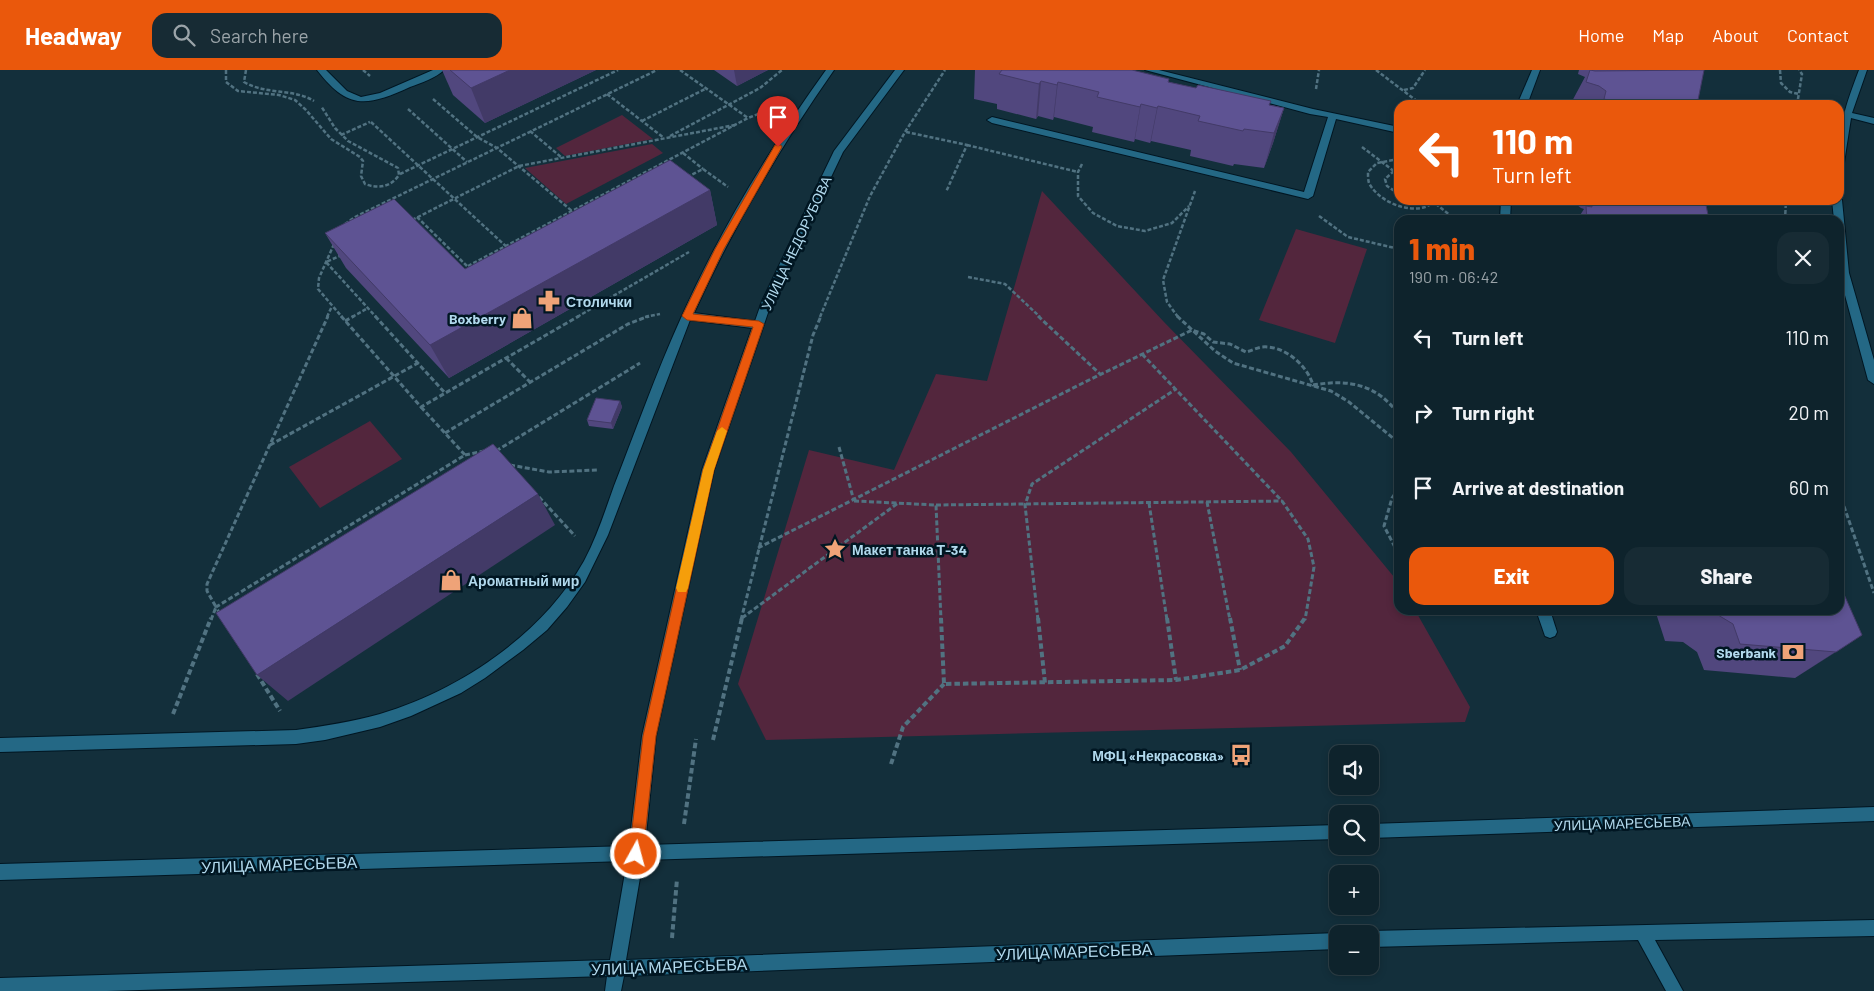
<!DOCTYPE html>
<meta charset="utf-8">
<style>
:root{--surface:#0e232c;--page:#172b34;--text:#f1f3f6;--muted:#9ba4a9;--line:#2e4048;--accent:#ea580c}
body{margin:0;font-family:Barlow,sans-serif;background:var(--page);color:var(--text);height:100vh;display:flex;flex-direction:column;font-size:19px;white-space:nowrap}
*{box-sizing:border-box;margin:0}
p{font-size:16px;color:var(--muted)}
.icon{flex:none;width:28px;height:28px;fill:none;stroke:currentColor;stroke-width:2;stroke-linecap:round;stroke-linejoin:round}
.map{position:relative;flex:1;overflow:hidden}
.details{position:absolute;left:1394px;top:145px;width:450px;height:400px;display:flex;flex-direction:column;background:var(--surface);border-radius:15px;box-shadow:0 2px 8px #0003,0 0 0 1px var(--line)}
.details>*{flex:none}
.hud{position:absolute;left:1394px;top:30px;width:450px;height:105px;border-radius:15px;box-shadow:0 2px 8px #0003,0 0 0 1px var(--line);background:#ea580c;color:#fff;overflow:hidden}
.tools{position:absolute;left:1329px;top:675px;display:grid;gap:10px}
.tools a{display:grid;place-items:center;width:50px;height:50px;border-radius:10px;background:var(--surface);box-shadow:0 2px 8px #0003,0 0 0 1px var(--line);font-size:25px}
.pin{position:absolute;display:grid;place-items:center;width:42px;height:42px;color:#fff;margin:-51px -21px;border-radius:50% 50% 50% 0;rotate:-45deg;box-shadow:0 0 5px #0007}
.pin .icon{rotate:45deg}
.me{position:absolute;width:55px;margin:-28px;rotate:7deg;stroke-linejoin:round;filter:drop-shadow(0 0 4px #0008)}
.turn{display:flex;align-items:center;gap:18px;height:105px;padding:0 15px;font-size:22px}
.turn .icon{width:65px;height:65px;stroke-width:2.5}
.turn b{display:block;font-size:35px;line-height:42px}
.round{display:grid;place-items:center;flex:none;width:52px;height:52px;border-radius:15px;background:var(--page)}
.summary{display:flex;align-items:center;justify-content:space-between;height:85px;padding:0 15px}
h1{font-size:30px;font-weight:800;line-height:38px;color:var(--accent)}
.button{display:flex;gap:10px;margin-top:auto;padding:10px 15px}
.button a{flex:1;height:58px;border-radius:15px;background:var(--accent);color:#fff;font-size:20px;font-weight:800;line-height:58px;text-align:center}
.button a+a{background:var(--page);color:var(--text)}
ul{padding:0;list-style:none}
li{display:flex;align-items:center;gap:15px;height:75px;padding:0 15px}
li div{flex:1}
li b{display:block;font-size:19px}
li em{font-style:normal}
header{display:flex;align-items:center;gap:30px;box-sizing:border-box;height:70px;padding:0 25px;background:var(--accent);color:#fff}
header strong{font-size:24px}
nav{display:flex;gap:28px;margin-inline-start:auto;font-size:18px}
.search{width:350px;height:45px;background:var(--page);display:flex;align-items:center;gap:12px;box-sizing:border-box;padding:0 18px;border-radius:15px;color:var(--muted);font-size:19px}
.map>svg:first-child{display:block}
</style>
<header>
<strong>Headway</strong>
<div class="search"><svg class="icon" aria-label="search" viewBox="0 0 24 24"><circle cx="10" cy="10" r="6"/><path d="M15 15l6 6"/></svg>Search here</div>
<nav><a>Home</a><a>Map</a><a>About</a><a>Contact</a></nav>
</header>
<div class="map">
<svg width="1874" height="921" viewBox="0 0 1874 921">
<rect width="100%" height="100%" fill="#132f3b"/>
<!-- green -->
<g fill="#53263d">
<path d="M622,45L653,69L565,86L556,78Z"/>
<path d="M652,74L663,83L566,134L525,98Z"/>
<path d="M1042,121L1164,252L1291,382L1399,513V540H1415L1470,637L1465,652L766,670L738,614L809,380L894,400L936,304L987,311Z"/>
<path d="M1296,159L1367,179L1335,273L1259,250Z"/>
<path d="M370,351L402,389L320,438L289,397Z"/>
</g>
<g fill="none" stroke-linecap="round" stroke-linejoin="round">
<!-- minor casing -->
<g stroke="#001622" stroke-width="2">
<g id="minor">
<path d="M317,0H326L347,21L361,27L380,23L433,0H444C436,8 421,13 410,17C366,37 348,40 317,0Z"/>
<path d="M826,0H834C780,77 733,157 694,243L755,251L762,231L834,81L895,0H904L843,82L772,231L714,400L656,666L645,775L1338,755V769L643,790L626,890L1338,863L1340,864H1338V879L624,906L621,921H605L607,906L107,921H0V908L610,890L627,791L0,810V794L629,776L642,666L702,400L752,258L690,250L608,465L585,512L567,537L547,560L523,580L485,608L461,623L411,646L380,657L325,670L296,674L0,682V668L296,660C324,656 352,652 380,644C460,620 542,565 584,491C597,467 605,441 614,416C636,360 656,303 681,248C720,160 770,78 826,0Z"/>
<path d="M1145,0H1159L1313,39L1399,57V63L1336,49L1313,126L1308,129L992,53L987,50L992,47L1304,122L1328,47L1310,44Z"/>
<path d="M1532,0H1540L1527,35H1517Z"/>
<path d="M1859,0H1867L1852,43L1874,48V54L1851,48L1844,93L1839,96C1837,60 1846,34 1859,0Z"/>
<path d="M1839,127L1842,130L1849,203L1874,290V314L1868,310L1839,203V150H1834L1832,130H1839Z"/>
<path d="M1501,130H1511L1510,150H1500Z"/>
<path d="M1536,540H1550L1557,562L1555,566L1550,568L1545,566Z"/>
<path d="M1874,737V751L1370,768V754Z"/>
<path d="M1874,850V866L1655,870L1683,921H1666L1638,870L1370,877V864H1364L1370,861Z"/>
</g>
</g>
<!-- path-far2 -->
<g stroke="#517281" stroke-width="2.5" stroke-dasharray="4 2" stroke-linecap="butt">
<path d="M226,0V12L238,21L279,25L295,30L306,40L331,69L360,87L363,91L361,106L365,114C378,119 391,117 399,105L398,98L348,71L335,58L321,36"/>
<path d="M246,0L244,12C266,25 292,18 314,31"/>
<path d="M363,0L370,6"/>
<path d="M680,0L748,48"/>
<path d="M1376,0L1422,35"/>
<path d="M1780,0L1781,13L1790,22L1799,24"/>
<path d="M1316,19L1319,0"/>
<path d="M1404,20L1413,18L1425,0"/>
<path d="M607,24L664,68"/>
<path d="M433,29L477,67L497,78L572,141"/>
<path d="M1797,35L1802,4L1799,0"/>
<path d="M408,39L467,92"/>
<path d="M642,51L705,19"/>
<path d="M371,52L510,180"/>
<path d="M530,61L561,87"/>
<path d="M906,62L967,75L946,122"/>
<path d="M341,65L370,52"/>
<path d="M670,66L760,18L782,0"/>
<path d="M967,75L1078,102"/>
<path d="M1362,77L1399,105"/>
<path d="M683,83L703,99"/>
<path d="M1399,89L1377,93L1368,102C1368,105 1368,110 1369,113C1378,131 1407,143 1425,137C1430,135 1435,132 1440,130"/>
<path d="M1082,94L1078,102V126L1093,143L1117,156L1145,161L1172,153L1189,136"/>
<path d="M1394,101L1385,109L1387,116L1399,124"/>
<path d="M400,104L618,0"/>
<path d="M687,107L703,99L728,117"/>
<path d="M1431,130L1456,150"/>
<path d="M1319,146L1348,167L1399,179"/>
<path d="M417,147L469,198"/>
<path d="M412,150L519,96L735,55"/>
<path d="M1785,150L1786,130"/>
<path d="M345,154L355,147L657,0"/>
<path d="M334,174L319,208L318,219L342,247"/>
<path d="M342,185L326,192L376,247"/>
<path d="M468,196L748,48L776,37"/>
<path d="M968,207L1005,214L1040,247"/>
<path d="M327,247L332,236"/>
<path d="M352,247L368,238"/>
<path d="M577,247L689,182"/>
<path d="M645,247L660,244"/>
<path d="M820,247L870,126L905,62L945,0"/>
<path d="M1178,247L1167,232L1163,210L1195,121"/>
</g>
<!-- path-far1 -->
<g stroke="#517281" stroke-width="3" stroke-dasharray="5 2.5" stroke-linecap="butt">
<path d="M341,246L421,337L579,246"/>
<path d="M375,246L445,323"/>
<path d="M1038,246L1100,304"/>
<path d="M1177,246L1215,281L1233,293L1331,321L1349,332L1399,373"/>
<path d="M345,251L354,246"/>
<path d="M1142,284L1282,431L1308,469L1314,497L1305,550"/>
<path d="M506,288L530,312"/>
<path d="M445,363L628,254L649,246"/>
<path d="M270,375L418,293"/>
<path d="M839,377L854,431"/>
<path d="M496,381L640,293"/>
<path d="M465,385L484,381"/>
<path d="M510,395L549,402L598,400"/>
<path d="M1399,418L1392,428L1384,456L1399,485"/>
<path d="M1839,422L1874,523"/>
<path d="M539,427L575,466"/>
<path d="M854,431L936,435L941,550"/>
<path d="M1207,432L1230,550"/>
<path d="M1149,433L1167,550"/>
<path d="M936,435L1282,431"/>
<path d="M758,478L1083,313L1192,260L1204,264L1213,272L1230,274L1246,282C1251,281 1256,278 1262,277C1284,275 1307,295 1313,315C1349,309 1377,314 1399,345"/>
<path d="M220,544L216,537L465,385L421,337"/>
<path d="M742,548L898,433"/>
<path d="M211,550L216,537L207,521V514L328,246"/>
<path d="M741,550L813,265L821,246"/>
<path d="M1038,550L1025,435L1032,414L1176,319"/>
</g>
<!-- path -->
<g stroke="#517281" stroke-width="4" stroke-dasharray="5.5 3" stroke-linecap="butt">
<path d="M941,548L944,614L1176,610L1240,600L1285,576L1305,548"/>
<path d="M1038,548L1045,613"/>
<path d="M1167,548L1176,610"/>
<path d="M1230,548L1240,600"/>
<path d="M257,604L280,641"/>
<path d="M173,644L211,548"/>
<path d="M713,670L742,548"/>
<path d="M891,694L903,657L944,614"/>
<path d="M684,754L696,669"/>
<path d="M672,868L677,809"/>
</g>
<!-- minor -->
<use href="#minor" fill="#246885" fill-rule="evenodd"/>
</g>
<!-- wall -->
<g fill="#51477e">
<path d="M442,0H596L485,53L453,25Z"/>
<path d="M714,0H768L737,16Z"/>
<path d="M975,0H1132L1169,9V12L1284,38L1273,73L1264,98L1234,94L1233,96L1190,86L1191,80L1151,71L1150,73L1135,69L1134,72L1092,62L1093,57L1054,47L1053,50L1038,46L1036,49L997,39V34L974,29Z"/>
<path d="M1579,0H1704L1697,35H1570L1585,7L1578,4Z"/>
<path d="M710,120L717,155L449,308L346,198L325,163L465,199Z"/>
<path d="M1563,130H1705L1709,150H1577L1584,139L1581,138L1573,132Z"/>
<path d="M620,331L622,337L613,359L589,356L587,350Z"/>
<path d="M1655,540H1839L1862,565L1795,608L1704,600L1697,582L1683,572L1665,571Z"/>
</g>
<!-- shaded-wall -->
<g fill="#423a67">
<path d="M510,0H596L485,53L471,18Z"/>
<path d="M734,0H768L737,16Z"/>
<path d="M1041,11L1038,46L1036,49L1039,14Z"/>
<path d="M1058,12L1054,47L1053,50L1057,15Z"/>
<path d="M1141,34L1135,69L1134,72L1140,37Z"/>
<path d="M1158,36L1151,71L1150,73L1157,38Z"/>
<path d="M1284,38L1273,73L1264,98L1274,63Z"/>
<path d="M710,120L717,155L449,308L430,275Z"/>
<path d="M620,331L622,337L613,359L611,353Z"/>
<path d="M538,424L555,455L288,631L257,605Z"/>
<path d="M1862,565L1795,608L1836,582Z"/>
</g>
<!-- building -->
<g fill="#5e5393" stroke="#423a67">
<path d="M450,0H510L471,18Z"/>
<path d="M1002,0H1132L1169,9L1168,12L1196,18L1198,15L1271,31L1269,35L1284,38L1274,63L1244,59L1243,61L1198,51L1200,46L1158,36L1157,38L1141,34L1140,37L1097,27L1099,22L1058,12L1057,15L1041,11L1039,14L999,4Z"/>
<path d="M1590,0L1595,1L1704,0L1697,35H1626L1604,29L1606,21L1599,16L1586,12Z"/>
<path d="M670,90L710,120L430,275L325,163L394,129L465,199Z"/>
<path d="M1591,130L1597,131V130H1705L1709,150H1587L1586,136L1592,137Z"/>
<path d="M596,328L620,331L611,353L587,350Z"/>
<path d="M493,374L538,424L257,605L216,543Z"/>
<path d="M1839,513L1862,565L1836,582L1740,574L1733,554L1718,545L1699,543L1698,540H1839Z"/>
</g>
<!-- route -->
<path fill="#ea580c" stroke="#983908" d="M775,75H781L782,77L724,179L693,244L759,251L764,254L714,400L656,666L643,784L641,789L636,791L631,789L629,784L643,666L703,400L753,257L687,250L682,246L715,179Z"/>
<!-- slow -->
<path fill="#f59e0b" d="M722,357L727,361L714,400L688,518L686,522H678L676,518L703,400L717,361Z"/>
<!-- icons -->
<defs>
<g id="pharmacy-bare" transform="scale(1.725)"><path d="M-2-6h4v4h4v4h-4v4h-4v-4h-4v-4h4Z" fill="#efa378" stroke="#001622" stroke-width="2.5" paint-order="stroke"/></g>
<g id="shop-bare" transform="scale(1.725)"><path d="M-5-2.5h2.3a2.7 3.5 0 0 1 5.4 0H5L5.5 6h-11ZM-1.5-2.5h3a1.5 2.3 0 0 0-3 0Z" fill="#efa378" stroke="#001622" stroke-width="2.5" paint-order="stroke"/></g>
<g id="sight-bare" transform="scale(1.725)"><path d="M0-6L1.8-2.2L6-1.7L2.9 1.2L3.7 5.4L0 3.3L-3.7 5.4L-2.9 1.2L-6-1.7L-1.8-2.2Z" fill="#efa378" stroke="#001622" stroke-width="2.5" paint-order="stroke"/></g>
<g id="bank-bare" transform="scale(1.725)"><path d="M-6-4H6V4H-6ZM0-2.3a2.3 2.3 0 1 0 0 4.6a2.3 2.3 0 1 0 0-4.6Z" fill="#efa378" stroke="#001622" stroke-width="2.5" paint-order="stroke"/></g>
<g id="bus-bare" transform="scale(1.725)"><path d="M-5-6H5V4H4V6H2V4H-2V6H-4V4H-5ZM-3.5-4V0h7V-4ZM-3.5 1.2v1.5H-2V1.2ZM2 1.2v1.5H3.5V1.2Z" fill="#efa378" stroke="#001622" stroke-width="2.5" paint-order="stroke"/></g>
</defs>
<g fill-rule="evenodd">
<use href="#pharmacy-bare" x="549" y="231"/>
<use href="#shop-bare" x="522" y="248"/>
<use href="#sight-bare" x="835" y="479"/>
<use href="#shop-bare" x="451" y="510"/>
<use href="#bank-bare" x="1793" y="582"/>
<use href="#bus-bare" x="1241" y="685"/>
</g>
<g text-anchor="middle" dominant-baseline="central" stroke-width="5" stroke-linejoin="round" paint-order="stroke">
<!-- street labels -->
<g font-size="14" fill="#b1d9ed" stroke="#001622">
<text transform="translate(796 173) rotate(-65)">УЛИЦА НЕДОРУБОВА</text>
<text transform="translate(1622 753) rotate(-2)">УЛИЦА МАРЕСЬЕВА</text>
</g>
<!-- poi labels -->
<g font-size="14" font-weight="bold" fill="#b1d9ed" stroke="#001622" text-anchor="start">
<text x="566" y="231">Столички</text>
<text x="506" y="248" text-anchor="end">Boxberry</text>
<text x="852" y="479">Макет танка Т-34</text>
<text x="468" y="510">Ароматный мир</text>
<text x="1776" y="582" text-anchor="end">Sberbank</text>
<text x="1224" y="685" text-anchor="end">МФЦ «Некрасовка»</text>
</g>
<!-- near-street labels -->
<g font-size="16" fill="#b1d9ed" stroke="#001622">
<text transform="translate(279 794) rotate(-2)">УЛИЦА МАРЕСЬЕВА</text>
<text transform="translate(1074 881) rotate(-2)">УЛИЦА МАРЕСЬЕВА</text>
<text transform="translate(669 896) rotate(-2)">УЛИЦА МАРЕСЬЕВА</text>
</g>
</g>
</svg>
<div class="tools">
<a><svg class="icon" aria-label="sound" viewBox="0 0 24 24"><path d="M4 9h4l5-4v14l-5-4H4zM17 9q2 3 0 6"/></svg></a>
<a><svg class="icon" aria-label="search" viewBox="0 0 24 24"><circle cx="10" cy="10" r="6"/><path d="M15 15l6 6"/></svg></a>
<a>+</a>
<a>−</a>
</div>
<div class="pin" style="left:778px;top:77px;background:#d93025"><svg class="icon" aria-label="arrive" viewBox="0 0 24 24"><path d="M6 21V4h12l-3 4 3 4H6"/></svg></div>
<svg class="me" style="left:636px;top:784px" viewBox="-20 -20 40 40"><circle r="17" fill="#ea580c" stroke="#fff" stroke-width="3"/><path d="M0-11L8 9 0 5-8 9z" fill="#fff"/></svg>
<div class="hud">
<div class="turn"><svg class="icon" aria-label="left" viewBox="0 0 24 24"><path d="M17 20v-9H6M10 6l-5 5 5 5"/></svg><div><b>110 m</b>Turn left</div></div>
</div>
<section class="details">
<div class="summary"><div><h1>1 min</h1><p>190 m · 06:42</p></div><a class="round"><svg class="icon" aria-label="close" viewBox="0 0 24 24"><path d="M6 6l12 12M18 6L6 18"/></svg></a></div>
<ul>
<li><svg class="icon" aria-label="left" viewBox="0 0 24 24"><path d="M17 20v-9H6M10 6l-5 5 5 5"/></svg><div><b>Turn left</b></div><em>110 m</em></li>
<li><svg class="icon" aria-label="right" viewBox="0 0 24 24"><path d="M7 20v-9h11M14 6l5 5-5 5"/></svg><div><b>Turn right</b></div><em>20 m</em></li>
<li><svg class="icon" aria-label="arrive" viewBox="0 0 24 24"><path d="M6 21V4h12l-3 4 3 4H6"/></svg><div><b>Arrive at destination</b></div><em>60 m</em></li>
</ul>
<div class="button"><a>Exit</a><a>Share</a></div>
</section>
</div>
